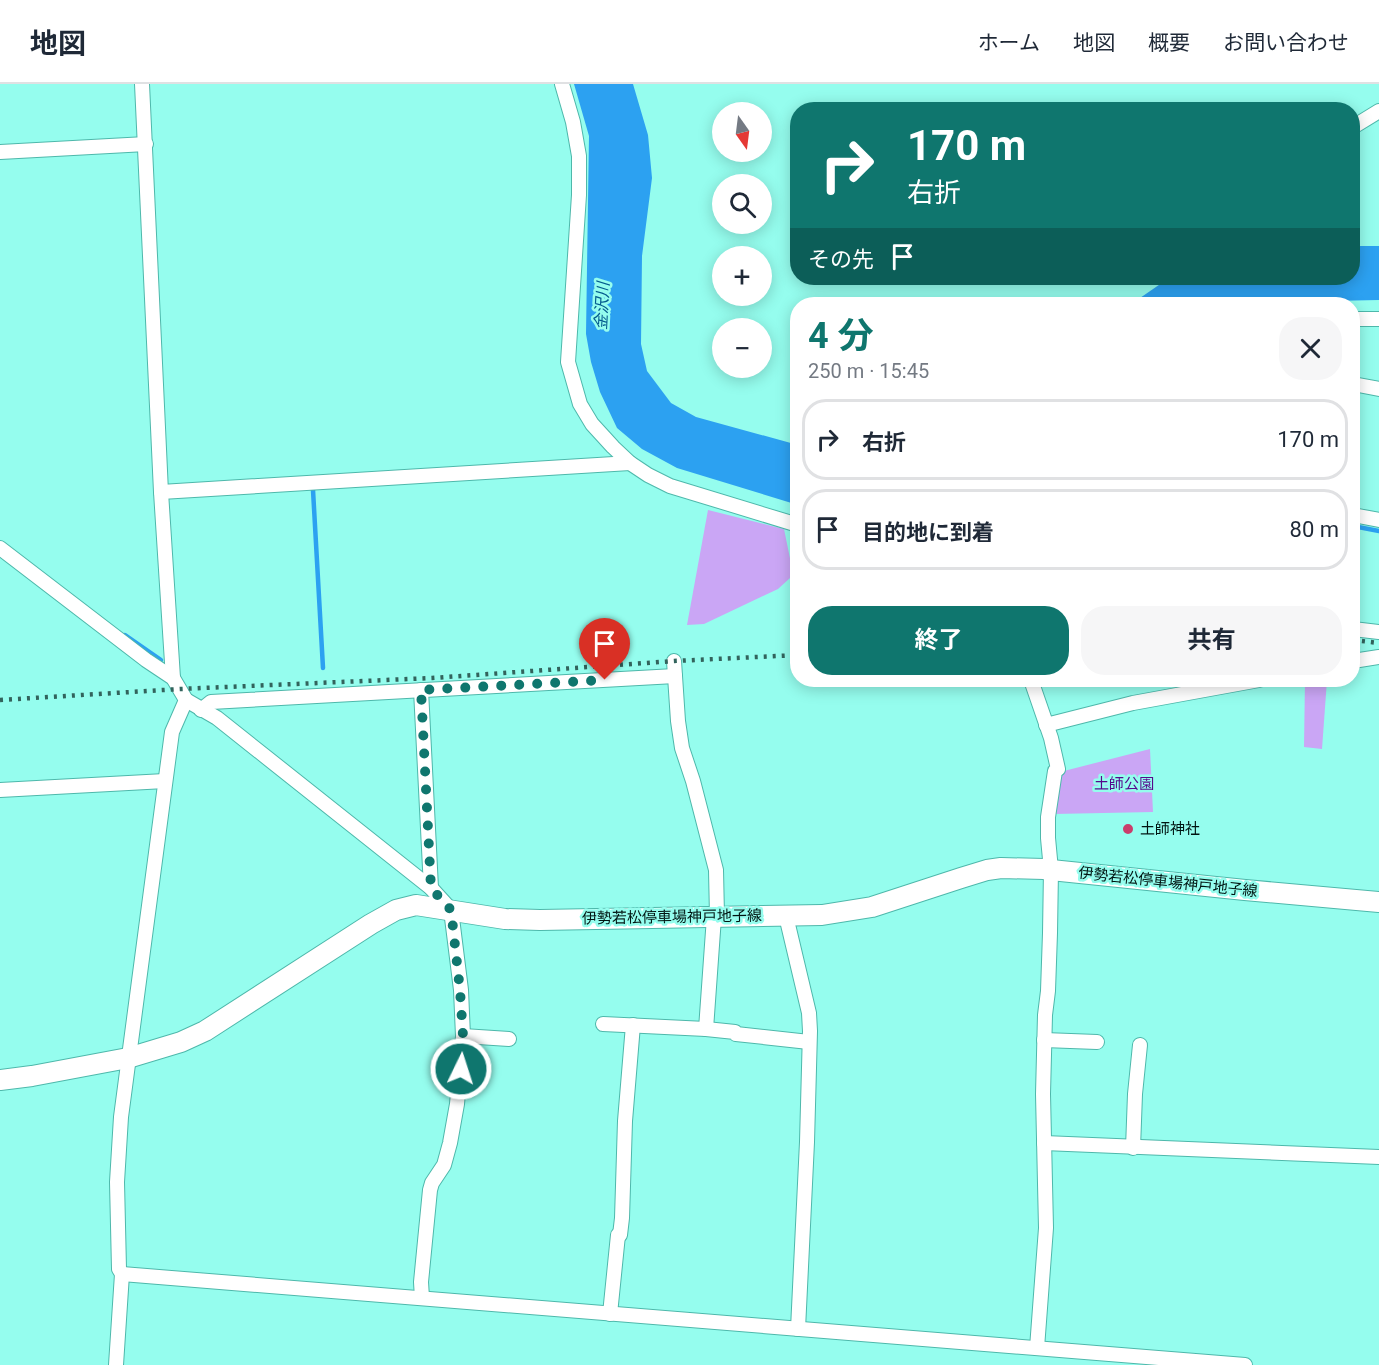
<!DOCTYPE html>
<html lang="ja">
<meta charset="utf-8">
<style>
:root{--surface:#fff;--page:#f6f6f7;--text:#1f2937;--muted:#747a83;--line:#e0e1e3;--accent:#0f766e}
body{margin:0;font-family:Roboto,"Noto Sans JP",sans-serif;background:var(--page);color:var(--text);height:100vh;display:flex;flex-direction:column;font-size:22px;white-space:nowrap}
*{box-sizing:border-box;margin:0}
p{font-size:20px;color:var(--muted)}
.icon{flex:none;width:33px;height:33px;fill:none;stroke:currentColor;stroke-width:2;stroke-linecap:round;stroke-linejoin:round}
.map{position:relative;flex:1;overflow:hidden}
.details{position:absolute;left:790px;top:213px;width:570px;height:390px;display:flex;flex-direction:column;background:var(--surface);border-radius:24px;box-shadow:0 3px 15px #0003}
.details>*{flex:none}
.banner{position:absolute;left:790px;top:18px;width:570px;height:183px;border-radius:24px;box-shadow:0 3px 15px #0003;background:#0f766e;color:#fff;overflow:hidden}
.needle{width:39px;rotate:166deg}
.tools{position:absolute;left:712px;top:18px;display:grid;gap:12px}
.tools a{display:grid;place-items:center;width:60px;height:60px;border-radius:50%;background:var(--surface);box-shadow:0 3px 15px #0003;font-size:30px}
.pin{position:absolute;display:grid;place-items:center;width:51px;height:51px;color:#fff;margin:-62px -26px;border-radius:50% 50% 50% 0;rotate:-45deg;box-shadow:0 0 6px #0007}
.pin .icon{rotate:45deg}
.me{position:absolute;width:66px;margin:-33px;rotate:4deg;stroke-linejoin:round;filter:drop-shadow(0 0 4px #0008)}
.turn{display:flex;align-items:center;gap:21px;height:126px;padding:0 18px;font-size:27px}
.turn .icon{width:78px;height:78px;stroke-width:2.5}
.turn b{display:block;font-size:42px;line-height:51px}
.then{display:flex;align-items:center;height:57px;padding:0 18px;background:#0003;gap:12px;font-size:22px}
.round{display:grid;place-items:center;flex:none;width:63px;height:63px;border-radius:24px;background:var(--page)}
.headline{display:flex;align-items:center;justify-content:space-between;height:102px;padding:0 18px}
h1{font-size:36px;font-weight:700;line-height:45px;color:var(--accent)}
.cta{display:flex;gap:12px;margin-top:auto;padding:12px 18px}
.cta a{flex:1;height:69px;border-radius:24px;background:var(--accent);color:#fff;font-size:24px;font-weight:700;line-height:69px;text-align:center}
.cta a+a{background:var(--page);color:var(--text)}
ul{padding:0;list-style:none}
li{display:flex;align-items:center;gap:18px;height:81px;margin:0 12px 9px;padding:0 6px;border:3px solid var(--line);border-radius:24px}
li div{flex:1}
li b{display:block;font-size:22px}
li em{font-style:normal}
header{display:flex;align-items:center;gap:36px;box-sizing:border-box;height:84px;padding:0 30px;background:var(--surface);border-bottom:2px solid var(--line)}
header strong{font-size:28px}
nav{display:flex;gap:33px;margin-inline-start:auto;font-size:21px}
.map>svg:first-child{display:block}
</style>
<header>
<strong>地図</strong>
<nav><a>ホーム</a><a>地図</a><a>概要</a><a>お問い合わせ</a></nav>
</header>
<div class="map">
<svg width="1379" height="1281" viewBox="0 0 1379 1281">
<rect width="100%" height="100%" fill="#95fdee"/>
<!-- green -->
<g fill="#caa6f5">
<path d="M708,426L784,445L793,489L790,494L778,505L704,540L687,541Z"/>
<path d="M1305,596H1327L1322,665L1304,663Z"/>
<path d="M1150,665L1153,728L1054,730L1060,688Z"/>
</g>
<!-- water -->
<g fill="#2ca1f1">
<path d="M574,0H633L648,51L652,94L642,172L641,260L647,287L671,319L696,333L798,361V421L677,384L642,365L617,344L600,308L591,278L586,250L589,52Z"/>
<path d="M1353,162H1379V216L1280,218L1241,220H1135L1140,214L1169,194H1353Z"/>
</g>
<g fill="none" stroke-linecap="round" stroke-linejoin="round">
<!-- stream -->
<g stroke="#2ca1f1" stroke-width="4.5">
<path d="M313,406L323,584"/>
<path d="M1353,442L1379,447"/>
<path d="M125,551L161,576"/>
</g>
<!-- street casing -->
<g stroke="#4eb8ab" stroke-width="16">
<g id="street">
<path d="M142,0L161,408L173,594"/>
<path d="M562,0L573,38L579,72V111L568,278L580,320L592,340L613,363L630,379L648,391L670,402L798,441"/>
<path d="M1353,43L1379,27"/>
<path d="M0,68L146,60"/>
<path d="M1353,235H1379"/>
<path d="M1353,300L1379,305"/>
<path d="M161,408L630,379"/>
<path d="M1353,431L1379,436"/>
<path d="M0,464L146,576L173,594L186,616L217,634L431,804L451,826L461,906L463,952L457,1020L450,1059L444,1081L432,1099L430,1106L421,1198L422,1214"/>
<path d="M1353,545L1379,548"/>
<path d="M674,577L678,637L682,664L693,697L716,786L717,832"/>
<path d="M1353,577L1379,573"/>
<path d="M1031,596L1051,654L1058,685L1055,687L1048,733V754L1051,786L1050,849L1048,907L1045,931L1043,1010L1046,1144L1037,1264"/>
<path d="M421,606L431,804"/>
<path d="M201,626L211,618L675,592"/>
<path d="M1046,641L1133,619L1259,596"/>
<path d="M0,706L165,697"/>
<path d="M786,832L809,929L810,947L807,1058L798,1245"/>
<path d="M603,940L706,945L735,948L736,950L809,958"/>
<path d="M706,945L714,833"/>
<path d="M463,952L509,955"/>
<path d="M1044,956L1097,958"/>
<path d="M1044,1059L1379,1073"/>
<path d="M1133,1064L1135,1010L1140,961"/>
<path d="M620,1151L622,1134L625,1037L633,941"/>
<path d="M122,1190L1245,1281"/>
<path d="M610,1230L618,1151"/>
<path d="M116,1281L122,1190L119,1185L117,1098L121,1033L172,648L186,616"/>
</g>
</g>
<!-- secondary casing -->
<g stroke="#4eb8ab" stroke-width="22">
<path id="secondary" d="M0,996L32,992L128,974L181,958L205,947L371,840L396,826L416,821L505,835L540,836L822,831L872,823L961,794L987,786L1001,784L1044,785L1051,786L1245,806L1379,818"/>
</g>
<!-- street -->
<use href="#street" stroke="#fff" stroke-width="14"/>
<!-- secondary -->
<use href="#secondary" stroke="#fff" stroke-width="20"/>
<!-- rail -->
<g stroke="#32635c" stroke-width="4.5" stroke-dasharray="3 6" stroke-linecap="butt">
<path d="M1353,556L1379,559"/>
<path d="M0,616L180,605L432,594L674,577L798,571"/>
</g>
</g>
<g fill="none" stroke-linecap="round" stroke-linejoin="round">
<!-- route -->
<path stroke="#0f766e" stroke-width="10" stroke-dasharray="0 18" d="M461,985L463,952L460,906L451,826L431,804L421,606L605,596"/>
</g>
<!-- markers -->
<circle fill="#ca3d6c" stroke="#95fdee" stroke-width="2" cx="1128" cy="745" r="6"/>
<g text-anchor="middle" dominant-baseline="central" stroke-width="5" stroke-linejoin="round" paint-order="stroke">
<!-- park labels -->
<g font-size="15" fill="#56098b" stroke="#95fdee">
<text x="1124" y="700">土師公園</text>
</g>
<!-- poi labels -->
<g font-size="15" fill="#001411" stroke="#95fdee" text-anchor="start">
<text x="1140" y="745">土師神社</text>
</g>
<!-- street labels -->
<g font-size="15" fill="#001411" stroke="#95fdee">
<text transform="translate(1168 798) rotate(6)">伊勢若松停車場神戸地子線</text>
<text transform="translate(672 833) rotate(-1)">伊勢若松停車場神戸地子線</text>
</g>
<!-- water labels -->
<g font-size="16" font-style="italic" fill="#035a8e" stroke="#95fdee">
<text transform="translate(602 222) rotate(-87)">金沢川</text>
</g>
</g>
</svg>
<div class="tools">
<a><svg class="needle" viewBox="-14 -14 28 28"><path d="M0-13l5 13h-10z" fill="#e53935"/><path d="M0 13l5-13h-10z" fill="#747a83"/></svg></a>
<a><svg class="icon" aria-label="search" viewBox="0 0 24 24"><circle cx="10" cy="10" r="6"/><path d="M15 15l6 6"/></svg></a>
<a>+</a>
<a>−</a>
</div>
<div class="pin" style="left:605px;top:596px;background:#d93025"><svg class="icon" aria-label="arrive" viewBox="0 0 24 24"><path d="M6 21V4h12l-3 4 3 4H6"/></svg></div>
<svg class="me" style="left:461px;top:985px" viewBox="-20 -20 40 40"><circle r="17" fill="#0f766e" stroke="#fff" stroke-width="3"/><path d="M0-11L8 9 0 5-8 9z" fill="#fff"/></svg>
<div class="banner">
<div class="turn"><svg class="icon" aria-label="right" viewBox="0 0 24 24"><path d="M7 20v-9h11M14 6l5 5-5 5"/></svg><div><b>170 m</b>右折</div></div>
<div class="then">その先<svg class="icon" aria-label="arrive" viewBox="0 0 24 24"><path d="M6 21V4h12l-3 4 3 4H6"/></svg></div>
</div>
<section class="details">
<div class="headline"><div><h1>4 分</h1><p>250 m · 15:45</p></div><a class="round"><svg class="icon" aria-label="close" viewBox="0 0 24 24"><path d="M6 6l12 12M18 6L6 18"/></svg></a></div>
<ul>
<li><svg class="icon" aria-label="right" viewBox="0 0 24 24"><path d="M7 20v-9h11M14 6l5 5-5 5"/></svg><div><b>右折</b></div><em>170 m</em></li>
<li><svg class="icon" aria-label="arrive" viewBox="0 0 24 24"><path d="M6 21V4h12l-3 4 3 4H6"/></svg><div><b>目的地に到着</b></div><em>80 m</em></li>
</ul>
<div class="cta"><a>終了</a><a>共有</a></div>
</section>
</div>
